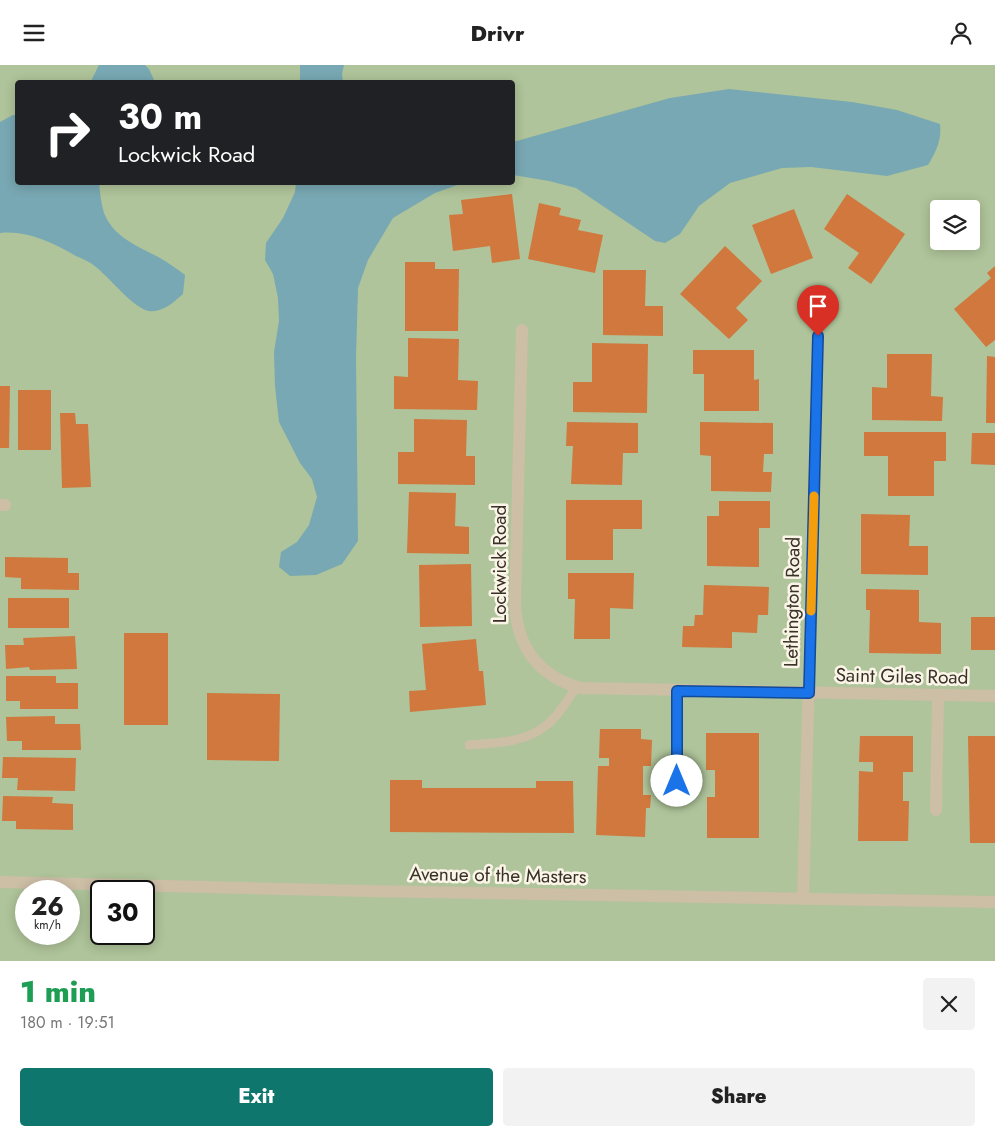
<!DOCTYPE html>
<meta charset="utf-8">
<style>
:root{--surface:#fff;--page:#f2f2f2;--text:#222;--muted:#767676;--accent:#0f766e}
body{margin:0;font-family:Jost,sans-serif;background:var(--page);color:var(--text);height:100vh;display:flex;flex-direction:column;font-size:19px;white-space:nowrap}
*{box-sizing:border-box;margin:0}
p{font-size:16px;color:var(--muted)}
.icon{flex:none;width:28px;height:28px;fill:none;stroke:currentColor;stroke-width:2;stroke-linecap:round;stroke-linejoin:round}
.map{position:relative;height:896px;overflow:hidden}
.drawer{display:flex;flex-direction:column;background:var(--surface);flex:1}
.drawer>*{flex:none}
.top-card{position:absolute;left:15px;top:15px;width:500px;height:105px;border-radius:5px;box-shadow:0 2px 12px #0003;background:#202124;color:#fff;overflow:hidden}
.controls{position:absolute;left:930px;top:135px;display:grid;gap:10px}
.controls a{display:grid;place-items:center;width:50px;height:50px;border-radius:5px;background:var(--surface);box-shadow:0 2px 12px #0003;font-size:25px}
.speed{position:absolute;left:15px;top:815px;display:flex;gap:10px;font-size:25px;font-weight:700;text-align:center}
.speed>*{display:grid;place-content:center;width:65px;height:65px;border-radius:50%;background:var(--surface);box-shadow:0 2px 12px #0003;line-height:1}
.speed small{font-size:12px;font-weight:400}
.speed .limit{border:2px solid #111;border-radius:8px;background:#fff;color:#111}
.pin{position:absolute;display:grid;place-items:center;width:42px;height:42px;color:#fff;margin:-51px -21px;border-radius:50% 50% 50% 0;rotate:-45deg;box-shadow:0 0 5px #0007}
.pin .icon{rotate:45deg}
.me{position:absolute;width:55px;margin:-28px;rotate:0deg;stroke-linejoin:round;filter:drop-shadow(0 0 4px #0008)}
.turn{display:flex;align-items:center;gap:18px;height:105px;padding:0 20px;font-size:22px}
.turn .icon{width:65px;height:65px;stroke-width:2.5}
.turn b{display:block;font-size:35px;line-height:42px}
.round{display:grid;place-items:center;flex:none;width:52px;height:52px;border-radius:5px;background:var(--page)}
.head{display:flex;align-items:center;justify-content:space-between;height:85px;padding:0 20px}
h1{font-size:30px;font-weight:800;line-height:38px;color:#1e9e55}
.primary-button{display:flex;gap:10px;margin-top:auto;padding:10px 20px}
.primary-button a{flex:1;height:58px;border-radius:5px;background:var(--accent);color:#fff;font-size:20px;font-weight:800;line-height:58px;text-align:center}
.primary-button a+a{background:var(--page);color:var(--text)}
header{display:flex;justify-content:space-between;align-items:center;height:65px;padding:0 20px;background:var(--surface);font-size:22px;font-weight:800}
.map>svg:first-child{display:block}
</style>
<header><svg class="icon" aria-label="menu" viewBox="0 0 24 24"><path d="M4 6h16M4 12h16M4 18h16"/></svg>Drivr<svg class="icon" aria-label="person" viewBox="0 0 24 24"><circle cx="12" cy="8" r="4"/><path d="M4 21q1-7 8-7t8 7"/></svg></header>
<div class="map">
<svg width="995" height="896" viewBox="0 0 995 896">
<rect width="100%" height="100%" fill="#f4ecdb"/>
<!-- green -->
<path fill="#afc49a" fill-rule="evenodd" d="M0,0H995V896H0ZM18,18H512V118H18ZM939,144H971V176H939ZM26,826H69V869H26ZM101,826H144V869H101Z"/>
<!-- water -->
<g fill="#78a8b3">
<path d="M99,0H145L149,4L154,15L151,18L88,17L91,16Z"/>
<path d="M300,0H344L342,9L343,17H300Z"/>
<path d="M729,24L852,37L897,45L940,59C942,75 936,87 928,100L887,111L811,102L782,103L730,118L699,141L680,169L665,178L655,176L576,123L549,116L513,110V77L670,33Z"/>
<path d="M13,50H17L18,118H99C100,128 101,138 104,148C114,173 138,181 160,193C169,198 177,204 185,210L183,229C174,237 162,248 149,246C133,243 110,213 96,202C90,197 83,194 76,191C53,178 27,165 0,168V57Z"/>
<path d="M296,118H463L435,128L393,153L368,195L358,223L356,292L358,476L342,499L316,510L290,511L279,502L281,487L297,477L309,460L317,432L312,414L300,398L279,357L275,321L274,287L279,256L278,233L273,209L265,195L266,178L283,153L295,127Z"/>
</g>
<!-- building -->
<g fill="#d0783d">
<path d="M512,129L520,194L492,198L490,181L453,186L449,150L463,149L461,135Z"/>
<path d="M847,129L905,169L871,219L848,203L859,188L824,164Z"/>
<path d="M539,138L561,143L559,150L581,155L578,165L603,170L595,208L528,194Z"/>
<path d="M794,144L813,193L771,209L752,160Z"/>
<path d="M725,181L762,216L736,243L748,255L729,274L680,229Z"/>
<path d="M405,197H435V204H459L458,266H405Z"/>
<path d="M995,201V275L986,282L954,244L991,213L987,208Z"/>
<path d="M603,205H646L645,241H663V271L603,270Z"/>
<path d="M408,273L459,274L458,315L478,316L477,345L394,344V311L408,312Z"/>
<path d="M592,278L648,279L647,348L573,347V317H592Z"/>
<path d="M693,285H754V315L759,314V346H704V309H693Z"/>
<path d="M887,289H932L931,331L943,332L942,356L872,355V322L887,323Z"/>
<path d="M987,291L995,292V358H986Z"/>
<path d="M0,321H10L9,383H0Z"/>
<rect x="18" y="325" width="33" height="60"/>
<path d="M60,348H75L76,359H88L91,422L62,423Z"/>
<path d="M414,354L467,355L466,391H475V420L398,419V387H414Z"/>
<path d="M567,357L638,358V388H623L622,420L571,419L573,381H566Z"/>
<path d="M700,357L773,358V389H764L763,407H772L771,427L711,426V391L700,390Z"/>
<path d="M864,367H946V396H934V431H888V391H864Z"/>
<path d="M972,368H995V400L971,399Z"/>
<path d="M409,427L456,428L455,461L469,462V489L407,488Z"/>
<path d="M566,435H642V464H613V495H566Z"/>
<path d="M719,436H770V463H759V502L707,501V451H719Z"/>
<path d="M861,449L910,450L909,481H928V510L861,509Z"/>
<path d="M5,492L68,493V508H79V525L21,524V513L5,512Z"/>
<path d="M471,499L472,561L420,562L419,500Z"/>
<path d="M568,508H634L633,544L610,543V574H574L575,534H568Z"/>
<path d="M704,520L769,522L768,550H758L757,568L732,567V583L682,582L683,561H694L695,550H703Z"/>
<path d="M866,524L919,525V557L941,558V589L869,588L870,545H866Z"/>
<rect x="8" y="533" width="61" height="30"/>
<rect x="971" y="552" width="24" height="33"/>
<rect x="124" y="568" width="44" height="92"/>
<path d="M75,571L77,604L30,605L29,602L6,604L5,580H24L23,573Z"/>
<path d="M476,574L479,606H483L486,640L410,647L409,626L426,625L422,579Z"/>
<path d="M6,611H56V618H78V644H20V636H6Z"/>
<path d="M207,628L280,629L279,696L207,695Z"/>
<path d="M55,651V659H80L81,685H22V676H7L6,652Z"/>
<path d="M600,664H641V674L652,675L651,701H643V730H651L650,743H646L645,772L596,770L598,701H609V693H599Z"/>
<path d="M706,668H759V773H707V732H715V705H706Z"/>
<path d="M860,671H913V707H903V736H909L908,776H858L859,706L873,707V697H859Z"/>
<path d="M968,671H995V778H970Z"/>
<path d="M3,692L76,693L75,726L17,725L18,713H2Z"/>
<path d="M390,715H422V723H536V716H573L574,768L390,767Z"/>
<path d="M3,731L53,732L52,738L73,739V765L16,764V756H2Z"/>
</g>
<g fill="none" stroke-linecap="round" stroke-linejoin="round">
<!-- lane -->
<path stroke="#cdbea6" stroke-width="9" d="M469,680C495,678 523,678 544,662C558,652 567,635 577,622"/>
<!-- street -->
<g stroke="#cdbea6" stroke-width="12">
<path d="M522,265L515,541C518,583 539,612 581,623L995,631"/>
<path d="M0,440H5"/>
<path d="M677,626V734"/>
<path d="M936,745L938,630"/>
<path d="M0,817L365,826L995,837"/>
<path d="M803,834L818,271"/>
</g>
</g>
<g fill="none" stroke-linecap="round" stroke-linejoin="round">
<!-- route casing -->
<g stroke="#114b97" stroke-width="12">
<path id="route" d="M677,716V626L809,628L818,271"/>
</g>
<!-- route -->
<use href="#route" stroke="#1a73e8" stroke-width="9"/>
<!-- slow -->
<path stroke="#f59e0b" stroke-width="9" d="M811,546L814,431"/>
</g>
<g text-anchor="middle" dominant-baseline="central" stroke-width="5" stroke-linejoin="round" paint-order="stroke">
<!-- street labels -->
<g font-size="19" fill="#393027" stroke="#fbf5e8">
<text transform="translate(499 499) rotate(-90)">Lockwick Road</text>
<text transform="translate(792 537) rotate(-89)">Lethington Road</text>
<text transform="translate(902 611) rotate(1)">Saint Giles Road</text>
<text transform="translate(498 810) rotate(1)">Avenue of the Masters</text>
</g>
</g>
</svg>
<div class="controls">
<a><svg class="icon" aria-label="layers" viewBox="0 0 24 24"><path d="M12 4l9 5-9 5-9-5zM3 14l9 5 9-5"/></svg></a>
</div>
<div class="speed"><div>26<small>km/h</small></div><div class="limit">30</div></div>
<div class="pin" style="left:818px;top:271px;background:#d93025"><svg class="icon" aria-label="arrive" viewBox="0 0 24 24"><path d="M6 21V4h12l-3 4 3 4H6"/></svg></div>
<svg class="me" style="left:677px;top:716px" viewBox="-20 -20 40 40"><circle r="19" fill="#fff"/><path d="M0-13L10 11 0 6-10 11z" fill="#1a73e8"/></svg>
<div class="top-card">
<div class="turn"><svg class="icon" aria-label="right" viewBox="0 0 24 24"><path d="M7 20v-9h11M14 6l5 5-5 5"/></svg><div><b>30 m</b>Lockwick Road</div></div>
</div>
</div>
<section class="drawer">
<div class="head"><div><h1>1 min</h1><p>180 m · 19:51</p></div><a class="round"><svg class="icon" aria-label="close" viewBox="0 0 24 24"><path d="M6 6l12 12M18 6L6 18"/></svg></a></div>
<div class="primary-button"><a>Exit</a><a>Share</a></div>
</section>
